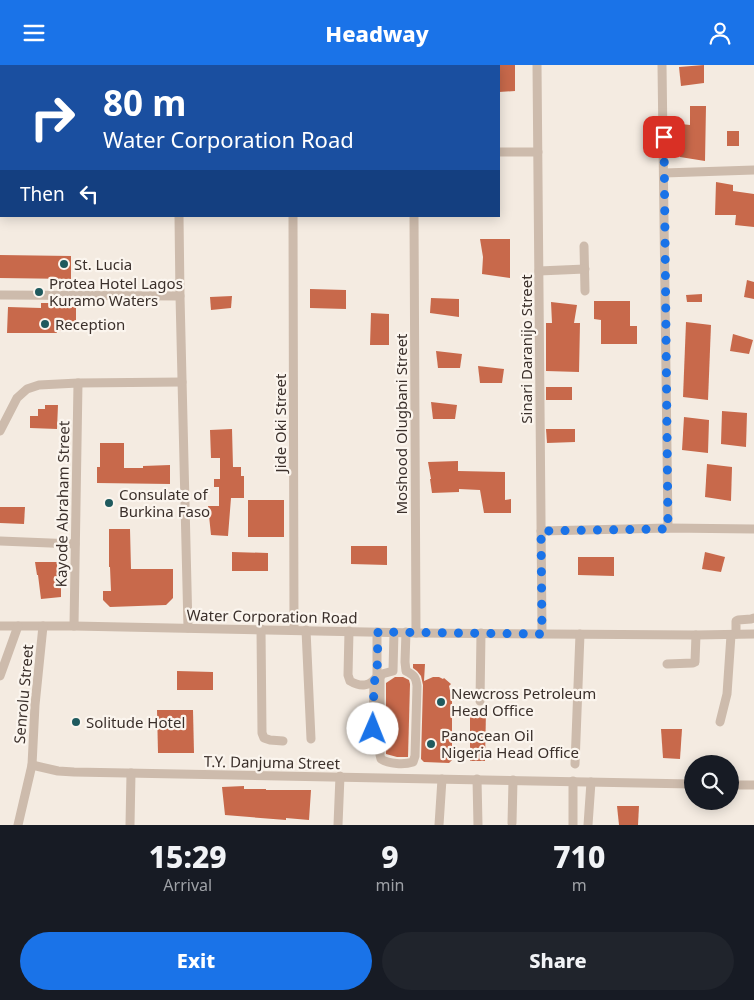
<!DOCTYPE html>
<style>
:root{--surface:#171b24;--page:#20242c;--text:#f1f3f6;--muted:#9ea1a6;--accent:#1a73e8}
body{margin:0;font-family:"Noto Sans",sans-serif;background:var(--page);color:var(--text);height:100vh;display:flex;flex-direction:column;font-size:19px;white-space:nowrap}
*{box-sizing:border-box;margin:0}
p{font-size:16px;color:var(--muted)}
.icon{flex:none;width:28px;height:28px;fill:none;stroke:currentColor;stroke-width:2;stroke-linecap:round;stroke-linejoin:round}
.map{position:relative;height:760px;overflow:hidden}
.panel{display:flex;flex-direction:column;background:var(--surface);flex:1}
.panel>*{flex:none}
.guide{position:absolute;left:0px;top:0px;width:500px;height:152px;box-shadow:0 2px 12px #0003;background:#1a4fa0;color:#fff;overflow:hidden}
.tools{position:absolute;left:684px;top:690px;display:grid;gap:10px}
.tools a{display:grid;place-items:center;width:55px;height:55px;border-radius:50%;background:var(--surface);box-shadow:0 2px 12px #0003;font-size:25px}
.pin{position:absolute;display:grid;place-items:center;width:42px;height:42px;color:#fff;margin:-21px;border-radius:10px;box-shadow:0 2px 8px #0006}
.me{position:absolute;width:55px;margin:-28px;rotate:1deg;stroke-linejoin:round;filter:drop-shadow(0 0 4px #0008)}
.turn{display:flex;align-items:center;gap:18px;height:105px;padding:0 20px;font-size:22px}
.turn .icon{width:65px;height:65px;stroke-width:2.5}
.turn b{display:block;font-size:35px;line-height:42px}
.then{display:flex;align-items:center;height:48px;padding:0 20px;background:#0003;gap:10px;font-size:19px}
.eta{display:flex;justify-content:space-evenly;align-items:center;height:85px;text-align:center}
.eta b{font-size:30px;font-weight:800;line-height:35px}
.primary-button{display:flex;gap:10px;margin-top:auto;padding:10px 20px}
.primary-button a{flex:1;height:58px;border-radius:30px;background:var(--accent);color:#fff;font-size:20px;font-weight:800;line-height:58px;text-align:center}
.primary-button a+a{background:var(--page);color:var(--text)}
header{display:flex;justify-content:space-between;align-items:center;height:65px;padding:0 20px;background:var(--accent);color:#fff;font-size:22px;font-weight:800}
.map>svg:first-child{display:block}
</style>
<header><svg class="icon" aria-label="menu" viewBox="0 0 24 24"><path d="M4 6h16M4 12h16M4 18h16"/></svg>Headway<svg class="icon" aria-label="person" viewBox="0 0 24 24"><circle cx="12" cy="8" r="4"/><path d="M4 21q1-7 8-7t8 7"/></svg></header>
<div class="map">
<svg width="754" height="760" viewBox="0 0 754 760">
<rect width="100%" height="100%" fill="#f4ebe1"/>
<!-- building -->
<g fill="#c8694b">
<path d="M499,0H515V26L499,27Z"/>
<path d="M704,0V18L681,21L679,2Z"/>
<path d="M690,41H706L705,96L680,92L681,59L690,60Z"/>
<rect x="727" y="66" width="12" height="15"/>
<path d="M716,117L733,120V126L754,129V162L735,160L736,150H715Z"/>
<path d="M480,174H510V213L482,209L483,192Z"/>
<path d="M0,190L71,191V214L0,213Z"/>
<path d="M747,215L754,217V234L744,232Z"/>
<path d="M310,224L346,225V244L310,243Z"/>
<path d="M702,229V237H687L686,230Z"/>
<path d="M232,231L231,243L211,245L210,232Z"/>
<path d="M431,233L459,234V252L430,248Z"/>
<path d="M594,236H630V261H637V279H601V255L594,254Z"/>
<path d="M551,237L577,240L574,258H580L579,307L546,306V258H552Z"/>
<path d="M41,238H49V242H76V266H57V268H7L8,242L41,243Z"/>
<path d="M371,248L389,249V280H370Z"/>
<path d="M686,257L711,260L708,335L683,332Z"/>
<path d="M733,269L753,275L749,289L730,286Z"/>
<path d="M436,286L462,289L460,303H438Z"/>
<path d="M478,301L504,304L502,318H480Z"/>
<rect x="546" y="322" width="26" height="13"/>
<path d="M431,337L457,340L455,354H433Z"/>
<path d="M45,340H58L57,364L30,363V351H38V344H45Z"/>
<path d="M722,346L747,348L746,382L721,379Z"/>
<path d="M684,352L709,355L708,388L682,385Z"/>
<path d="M232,364L233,402H241V411H244V433H231L228,471L211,470L208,441H219V422H214V414H220V393H211L210,365Z"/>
<path d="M546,364H575V377L547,378Z"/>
<path d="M100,378H124V403H143V401L170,400V419L97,418V402H100Z"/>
<path d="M458,396V406L505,407V435L511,434V448H484L480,425L459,424V427L432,428L430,414H431L428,397Z"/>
<path d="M707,399L732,402L731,436L705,432Z"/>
<rect x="248" y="435" width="36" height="37"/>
<path d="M0,442H25L24,459L0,458Z"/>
<path d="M109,464H130L131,504H173V533L166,540L110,542L103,535V526H111L110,502H109Z"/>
<path d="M351,481H387V500L351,499Z"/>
<path d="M232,487L268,488V506H232Z"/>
<path d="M705,487L725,492L721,507L702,504Z"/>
<path d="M578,492H614V511L578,510Z"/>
<path d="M35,497H57V520H61V532L41,534L38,510H37Z"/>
<path d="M413,599H425L424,616L433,612H439L443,614L444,613L451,619L449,621L452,635V695L449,698L424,697L421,694L423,620L421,611L417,606L413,603Z"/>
<path d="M177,606L213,607V625H177Z"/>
<path d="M395,612H403L409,615L410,619L408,692H397L386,689V618Z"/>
<path d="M157,645H193L194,688H158Z"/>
<path d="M470,645L486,646L485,696H470Z"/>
<path d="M661,664H682L680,694L663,693Z"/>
<path d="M244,721V724H266V725H311L309,755L286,753V755L225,750L222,722Z"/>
<path d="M617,741H639L638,760H619Z"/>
</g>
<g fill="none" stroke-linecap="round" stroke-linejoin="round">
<!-- minor -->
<g stroke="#cdbbac" stroke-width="9">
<path d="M178,0V1"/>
<path d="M537,0L542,569"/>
<path d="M662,0L668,463"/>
<path d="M293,1V0"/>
<path d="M499,87H538"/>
<path d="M664,108L754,105"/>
<path d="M179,151L180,231L188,563"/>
<path d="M293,151L294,564"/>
<path d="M414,151L416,568"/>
<path d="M584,181L585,226"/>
<path d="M539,206L585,204"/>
<path d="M0,230L180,231"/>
<path d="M0,366L17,333L27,324L39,320L78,318L182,317"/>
<path d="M541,466L668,463L754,464"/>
<path d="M0,476L75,479"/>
<path d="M0,561H74L416,568L696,570L754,569"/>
<path d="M74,561L78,318"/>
<path d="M261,564L262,668L264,673L270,675L283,676"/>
<path d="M306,565L311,674"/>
<path d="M349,566L348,610L350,616C360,622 371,622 377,611V567"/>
<path d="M394,567L393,606L382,609L380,613V690L381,694C389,699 404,700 413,697L415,691L417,621C416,612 414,610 406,606L405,597L406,567"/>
<path d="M736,569V556L738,555L751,554L754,553"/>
<path d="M667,599L693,598L695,597L696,570"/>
<path d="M0,611L18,561"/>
<path d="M480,636L481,568"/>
<path d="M720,657L727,629L731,570"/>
<path d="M373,664L374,617"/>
<path d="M575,699L580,569"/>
<path d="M32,700L58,706L74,707L692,719"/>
<path d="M477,714L478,760"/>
<path d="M730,720H754"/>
<path d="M512,758L513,715"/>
<path d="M18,760L32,700L35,640L43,561"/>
<path d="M130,760L131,708"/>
<path d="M338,760L340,711"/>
<path d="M439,760L442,714"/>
<path d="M573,760V716"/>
<path d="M588,760L591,717"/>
</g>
</g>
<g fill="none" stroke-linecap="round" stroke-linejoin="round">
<!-- route -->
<path stroke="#1a73e8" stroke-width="9" stroke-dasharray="0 16.2" d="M373,664L374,617L377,611L378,567L542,569L541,466L668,464L664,72"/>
</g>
<!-- markers -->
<g fill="#1f5a5e" stroke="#fbf5ee" stroke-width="2">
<circle cx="64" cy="199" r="5"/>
<circle cx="39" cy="227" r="5"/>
<circle cx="45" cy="259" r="5"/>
<circle cx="109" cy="438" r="5"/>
<circle cx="441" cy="637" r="5"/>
<circle cx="76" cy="657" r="5"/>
<circle cx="431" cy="679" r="5"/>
</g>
<g text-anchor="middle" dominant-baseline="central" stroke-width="4.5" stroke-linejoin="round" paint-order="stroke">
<!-- poi labels -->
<g font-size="15" fill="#3b302b" stroke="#fbf5ee" text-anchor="start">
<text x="74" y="199">St. Lucia</text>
<text x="49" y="218">Protea Hotel Lagos<tspan x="49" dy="17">Kuramo Waters</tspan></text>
<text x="55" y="259">Reception</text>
<text x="119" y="429">Consulate of<tspan x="119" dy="17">Burkina Faso</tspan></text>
<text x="451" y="628">Newcross Petroleum<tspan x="451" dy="17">Head Office</tspan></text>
<text x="86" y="657">Solitude Hotel</text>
<text x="441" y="670">Panocean Oil<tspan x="441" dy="17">Nigeria Head Office</tspan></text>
</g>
<!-- street labels -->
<g font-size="15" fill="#3b302b" stroke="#fbf5ee">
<text transform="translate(526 284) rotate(-90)">Sinari Daranijo Street</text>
<text transform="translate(280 358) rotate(-90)">Jide Oki Street</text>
<text transform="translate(401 359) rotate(-90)">Moshood Olugbani Street</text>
<text transform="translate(62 439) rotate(-89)">Kayode Abraham Street</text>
<text transform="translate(272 551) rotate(1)">Water Corporation Road</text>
<text transform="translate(23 629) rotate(-85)">Senrolu Street</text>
<text transform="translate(272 697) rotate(1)">T.Y. Danjuma Street</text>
</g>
</g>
</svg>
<div class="tools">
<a><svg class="icon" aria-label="search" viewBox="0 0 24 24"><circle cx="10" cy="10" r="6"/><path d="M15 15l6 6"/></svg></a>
</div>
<div class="pin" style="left:664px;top:72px;background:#d93025"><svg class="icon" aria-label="arrive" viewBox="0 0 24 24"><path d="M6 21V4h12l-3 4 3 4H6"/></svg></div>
<svg class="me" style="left:373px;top:664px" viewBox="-20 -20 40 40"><circle r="19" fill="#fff"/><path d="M0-13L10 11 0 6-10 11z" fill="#1a73e8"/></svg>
<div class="guide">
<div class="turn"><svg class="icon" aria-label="right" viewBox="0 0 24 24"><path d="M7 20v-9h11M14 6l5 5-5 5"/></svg><div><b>80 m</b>Water Corporation Road</div></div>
<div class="then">Then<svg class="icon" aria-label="left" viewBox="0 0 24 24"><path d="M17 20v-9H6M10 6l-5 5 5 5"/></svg></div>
</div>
</div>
<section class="panel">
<div class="eta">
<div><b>15:29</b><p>Arrival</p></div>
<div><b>9</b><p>min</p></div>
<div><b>710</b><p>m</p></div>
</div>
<div class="primary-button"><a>Exit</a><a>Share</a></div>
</section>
